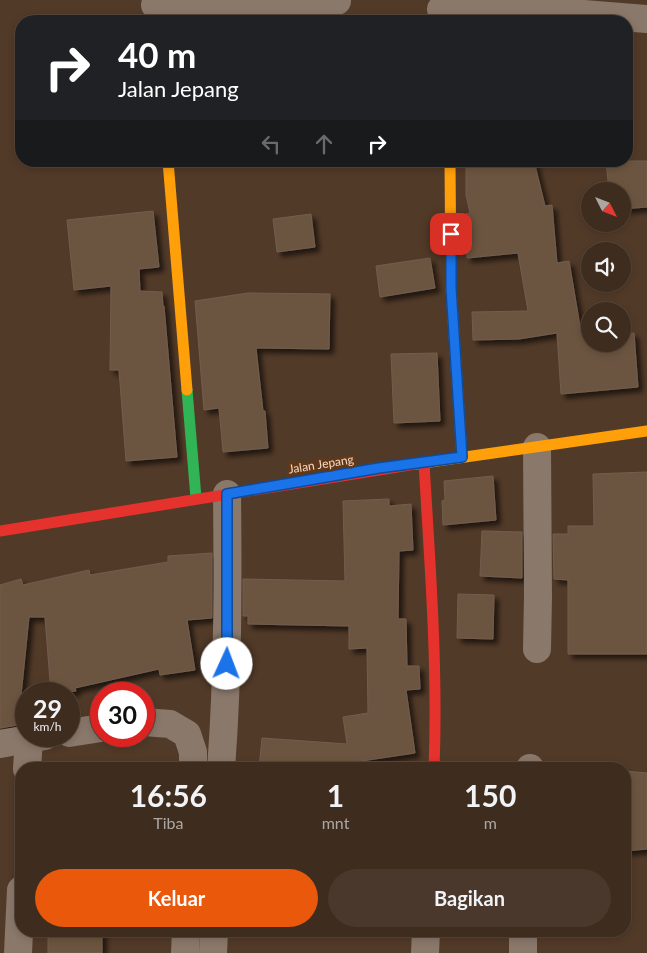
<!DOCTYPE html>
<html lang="id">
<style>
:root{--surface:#3e2c1e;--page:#49382b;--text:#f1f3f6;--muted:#ada7a4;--line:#57483c;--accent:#ea580c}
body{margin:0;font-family:Lato,sans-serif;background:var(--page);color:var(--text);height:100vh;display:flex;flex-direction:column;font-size:19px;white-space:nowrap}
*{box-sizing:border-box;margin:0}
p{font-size:16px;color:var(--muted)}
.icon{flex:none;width:28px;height:28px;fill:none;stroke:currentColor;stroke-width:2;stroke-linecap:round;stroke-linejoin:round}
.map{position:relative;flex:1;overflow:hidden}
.details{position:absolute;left:15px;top:762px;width:616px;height:175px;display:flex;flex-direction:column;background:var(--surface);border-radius:20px;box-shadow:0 2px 8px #0003,0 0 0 1px var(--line)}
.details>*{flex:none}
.hud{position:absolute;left:15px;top:15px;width:618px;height:152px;border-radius:20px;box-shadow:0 2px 8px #0003,0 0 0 1px var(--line);background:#202124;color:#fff;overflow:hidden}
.needle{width:32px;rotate:132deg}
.buttons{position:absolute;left:581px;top:182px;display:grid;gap:10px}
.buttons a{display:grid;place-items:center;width:50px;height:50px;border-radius:50%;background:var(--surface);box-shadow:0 2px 8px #0003,0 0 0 1px var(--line);font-size:25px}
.speed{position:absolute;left:15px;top:682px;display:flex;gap:10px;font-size:25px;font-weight:700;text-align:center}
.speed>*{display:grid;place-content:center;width:65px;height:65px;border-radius:50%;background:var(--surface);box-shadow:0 2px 8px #0003,0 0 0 1px var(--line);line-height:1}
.speed small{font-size:12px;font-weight:400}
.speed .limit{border:8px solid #d22;background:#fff;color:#111}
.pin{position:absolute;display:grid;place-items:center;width:42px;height:42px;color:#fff;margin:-21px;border-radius:10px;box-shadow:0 2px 8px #0006}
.me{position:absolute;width:55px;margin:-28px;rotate:2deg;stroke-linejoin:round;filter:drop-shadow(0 0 4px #0008)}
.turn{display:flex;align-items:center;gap:18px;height:105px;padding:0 20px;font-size:22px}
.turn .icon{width:65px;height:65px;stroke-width:2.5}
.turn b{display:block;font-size:35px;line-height:42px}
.lanes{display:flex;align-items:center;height:48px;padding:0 20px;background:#0003;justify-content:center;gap:25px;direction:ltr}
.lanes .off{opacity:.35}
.eta{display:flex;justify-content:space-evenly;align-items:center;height:85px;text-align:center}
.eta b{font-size:30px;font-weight:700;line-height:35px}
.button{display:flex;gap:10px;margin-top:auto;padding:10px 20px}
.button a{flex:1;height:58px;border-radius:30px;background:var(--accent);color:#fff;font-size:20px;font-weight:700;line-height:58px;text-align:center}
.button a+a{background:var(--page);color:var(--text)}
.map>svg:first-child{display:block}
</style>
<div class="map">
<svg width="647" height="953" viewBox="0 0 647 953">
<defs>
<filter id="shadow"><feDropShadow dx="4.5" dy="4.5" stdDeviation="2.5" flood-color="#0009"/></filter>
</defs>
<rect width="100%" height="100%" fill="#523a28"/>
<!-- building -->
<g fill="#6c5541" stroke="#725e4f" filter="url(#shadow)">
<path d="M466,161H534L545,206L552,205L557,263L569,261L582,338L590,337V344H622V334L634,333L638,387L561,394L557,333L519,339L473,340L472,312L528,311L518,253L467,258L466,214L470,213L466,195Z"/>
<path d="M606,161H647V207L622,209V191H609Z"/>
<path d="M153,211L159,267L139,269L140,291L162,292L163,306H164L177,457L126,461L119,370H110L111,286L74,290L67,220Z"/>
<path d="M311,214L315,247L277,252L273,219Z"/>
<path d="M430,258L435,288L380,297L376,266Z"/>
<path d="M248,293L330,294L329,349L256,348L263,411H265L268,448L223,452L219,408L204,410L195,301Z"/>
<path d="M437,353L440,421L394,423L391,354Z"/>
<path d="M647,472V654H568V580L554,579L553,534H568V526H594L593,474Z"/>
<path d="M493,476L496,520L443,525L442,501L445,500L444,481Z"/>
<path d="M389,499V506L411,504L413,550L399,551L398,619H406L407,666H419L420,689L406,690L415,753L335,765L334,769H259L262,738L347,744L343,717L368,713L367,648L349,649V626L248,624V616H243V579L345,581L343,501Z"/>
<path d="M482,531L522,532V578L480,576Z"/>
<path d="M212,553V618L187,620L195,670L160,675L159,669L75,688L76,691L51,694L45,617H29L18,725L0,728V585L21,579L23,585L89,570L90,575L168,562V556Z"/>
<path d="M458,594L494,595L493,639L457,638Z"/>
<path d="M625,771L647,773V849L625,851Z"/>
<rect x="48" y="931" width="54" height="22"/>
</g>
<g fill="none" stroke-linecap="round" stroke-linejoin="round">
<!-- street -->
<g stroke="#8a786b" stroke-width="28">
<path d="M155,5L257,1H337"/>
<path d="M441,9L540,14"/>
<path d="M539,21L540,14L559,12L647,19"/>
<path d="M537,649L538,597L537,447"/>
<path d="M144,722L170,724L187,734L193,752V769"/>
<path d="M69,733L101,728"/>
<path d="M0,744L45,736"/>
<path d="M27,769L29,738"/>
<path d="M221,769C228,677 228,585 227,494"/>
<path d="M530,769V768"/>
<path d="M18,953L21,890"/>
<path d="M185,953L186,931"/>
<path d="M213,953L214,931"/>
<path d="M425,953L426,931"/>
<path d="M523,953V931"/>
</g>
<!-- fast -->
<path stroke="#30b455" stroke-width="11" d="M187,390L196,498"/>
<!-- slow -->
<g stroke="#ff9f0a" stroke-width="11">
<path d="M168,161L187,390"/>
<path d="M450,161L451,288L462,457"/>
<path d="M416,464L647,431"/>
</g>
<!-- jam -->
<g stroke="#e5322d" stroke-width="11">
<path d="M424,463C430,565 438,667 434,769"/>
<path d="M0,531L416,464"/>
</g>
</g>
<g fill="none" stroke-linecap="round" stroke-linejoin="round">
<!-- route casing -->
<g stroke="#114b97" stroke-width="12">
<path id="route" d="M227,664V494L379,468L462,457L451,288V234"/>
</g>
<!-- route -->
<use href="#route" stroke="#1a73e8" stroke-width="9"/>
</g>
<g text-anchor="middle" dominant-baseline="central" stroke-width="5" stroke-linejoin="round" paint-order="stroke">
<!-- street labels -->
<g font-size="12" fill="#f3d8c6" stroke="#643816">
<text transform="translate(321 464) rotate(-9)">Jalan Jepang</text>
</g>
</g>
</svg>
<div class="buttons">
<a><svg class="needle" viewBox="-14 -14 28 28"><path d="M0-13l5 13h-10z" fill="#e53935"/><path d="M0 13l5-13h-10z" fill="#ada7a4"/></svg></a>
<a><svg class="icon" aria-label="sound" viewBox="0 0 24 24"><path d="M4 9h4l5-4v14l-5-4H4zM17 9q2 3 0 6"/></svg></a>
<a><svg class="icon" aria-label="search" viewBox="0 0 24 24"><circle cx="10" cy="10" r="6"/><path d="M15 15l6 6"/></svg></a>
</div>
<div class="speed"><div>29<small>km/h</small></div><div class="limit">30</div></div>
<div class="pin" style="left:451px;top:234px;background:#d93025"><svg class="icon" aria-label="arrive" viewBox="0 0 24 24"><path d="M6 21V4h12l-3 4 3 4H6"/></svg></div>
<svg class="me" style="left:227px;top:664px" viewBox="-20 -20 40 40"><circle r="19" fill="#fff"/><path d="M0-13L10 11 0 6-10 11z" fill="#1a73e8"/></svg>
<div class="hud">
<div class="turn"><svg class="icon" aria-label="right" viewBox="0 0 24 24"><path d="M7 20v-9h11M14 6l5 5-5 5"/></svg><div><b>40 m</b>Jalan Jepang</div></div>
<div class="lanes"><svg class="icon off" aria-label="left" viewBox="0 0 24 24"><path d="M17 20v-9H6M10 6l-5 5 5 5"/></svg><svg class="icon off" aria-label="ahead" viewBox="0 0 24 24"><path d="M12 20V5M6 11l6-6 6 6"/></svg><svg class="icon" aria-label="right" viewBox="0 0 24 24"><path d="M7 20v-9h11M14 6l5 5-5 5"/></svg></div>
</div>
<section class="details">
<div class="eta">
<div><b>16:56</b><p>Tiba</p></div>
<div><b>1</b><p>mnt</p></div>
<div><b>150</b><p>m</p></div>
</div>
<div class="button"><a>Keluar</a><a>Bagikan</a></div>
</section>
</div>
